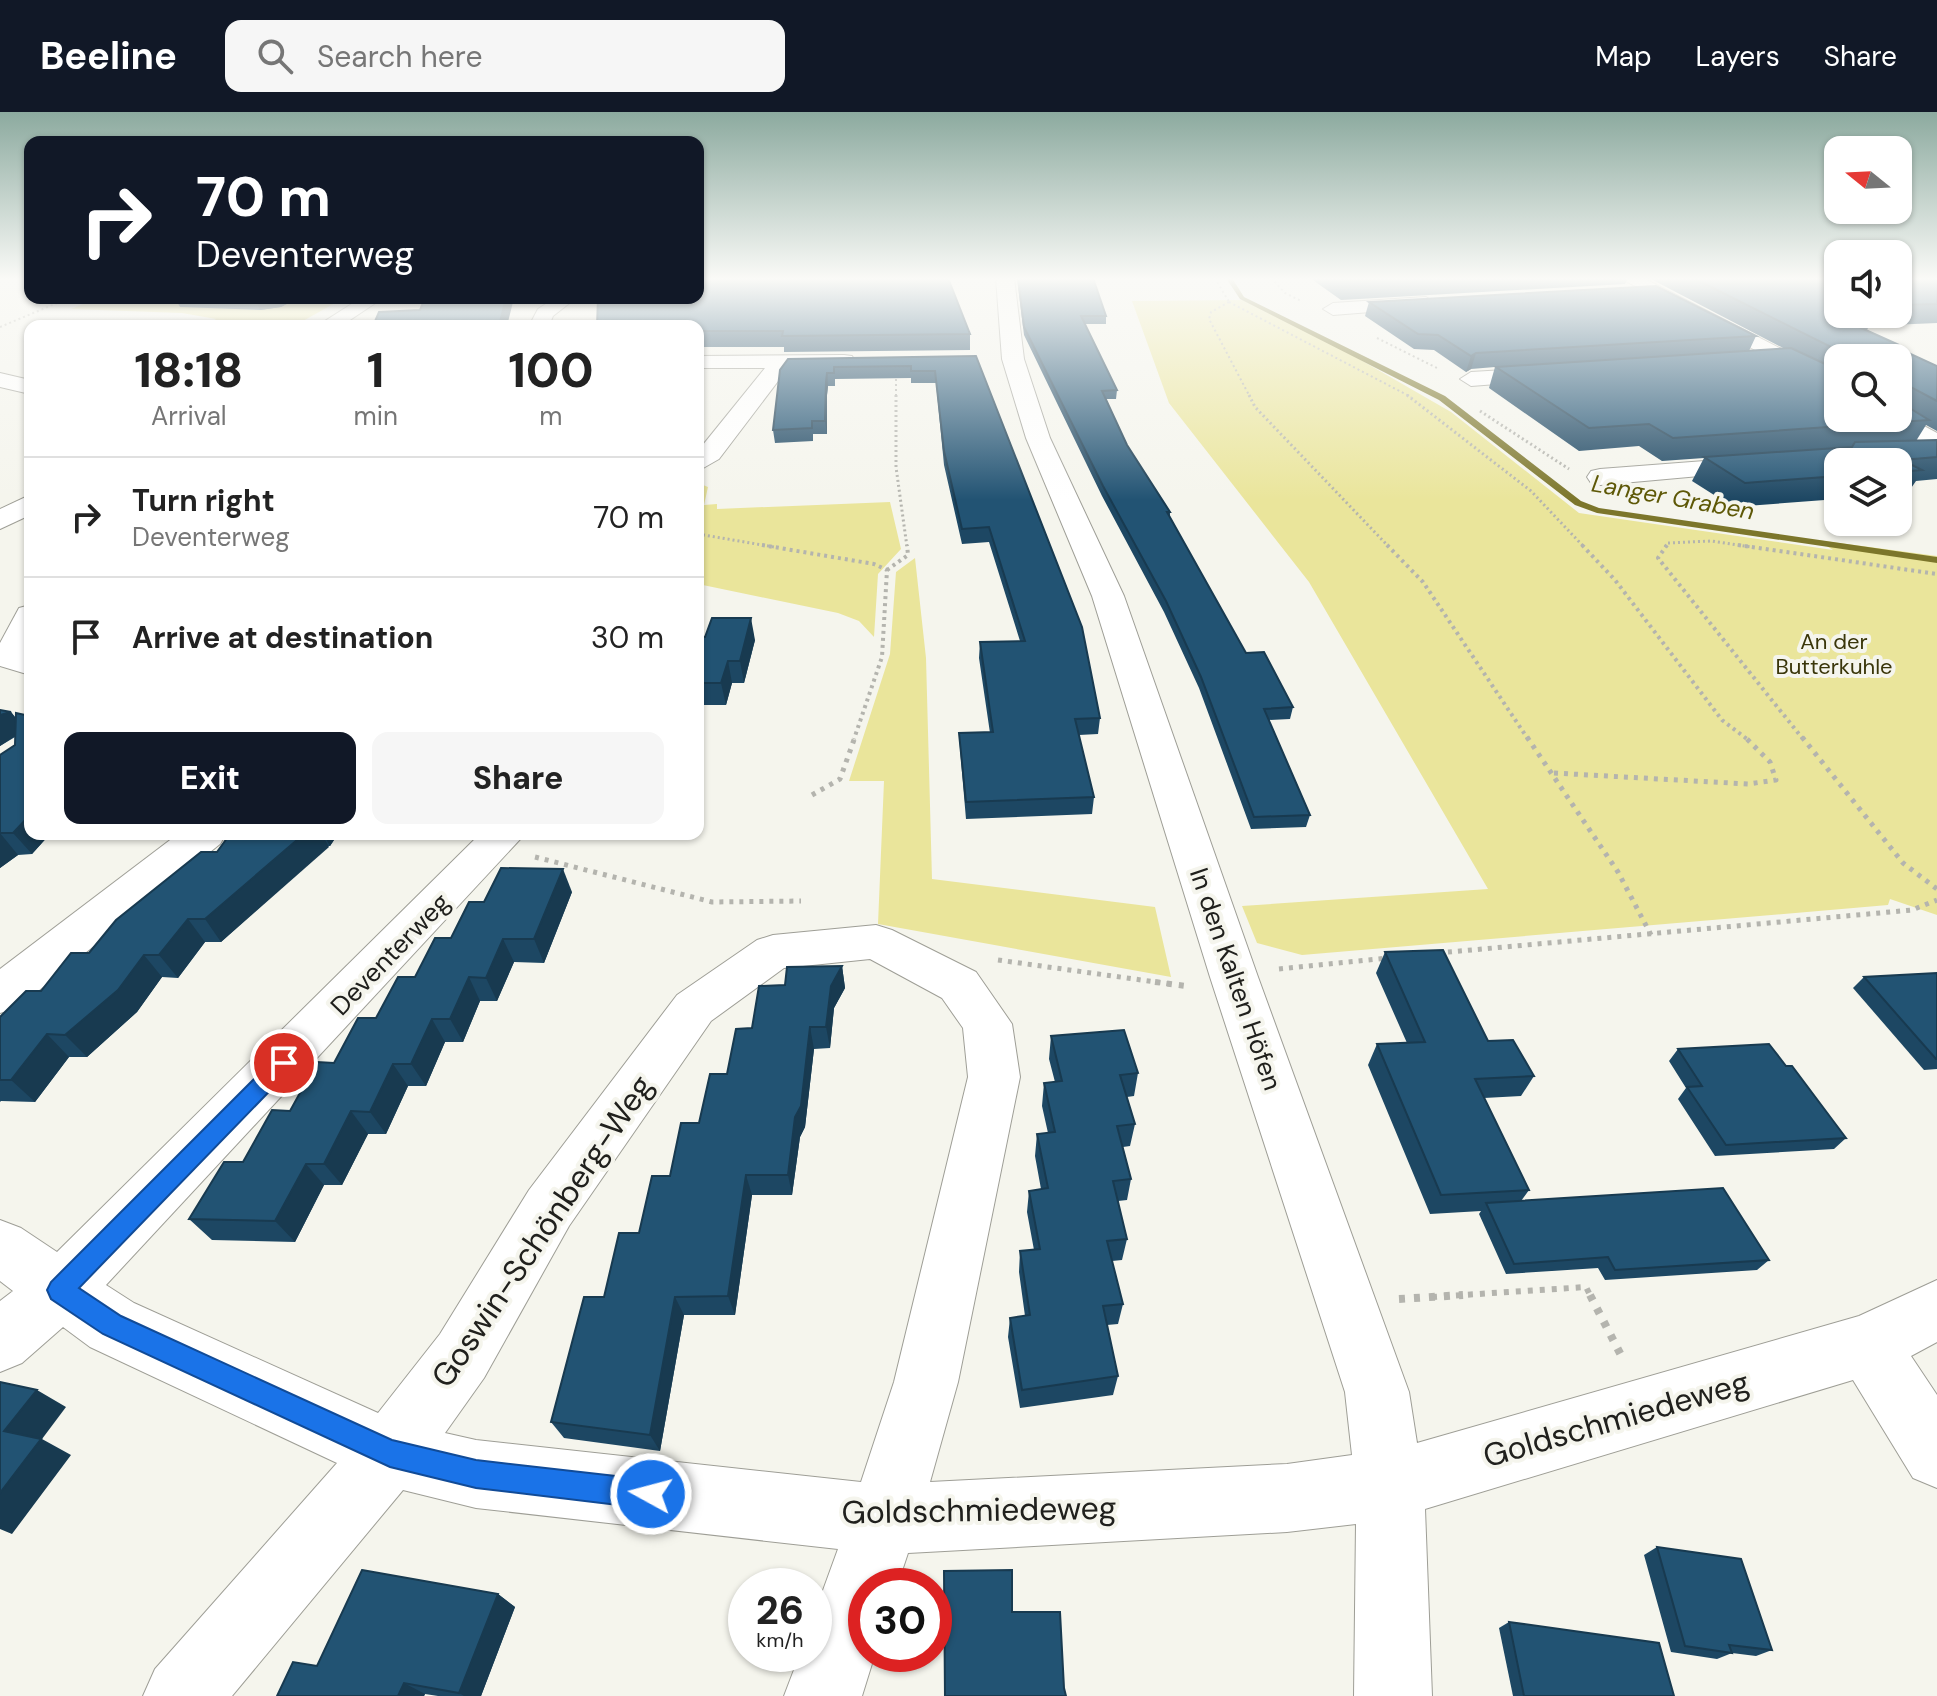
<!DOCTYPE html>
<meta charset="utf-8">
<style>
:root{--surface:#fff;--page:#f6f6f6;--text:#222;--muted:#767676;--line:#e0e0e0;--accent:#111827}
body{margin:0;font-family:"DM Sans",sans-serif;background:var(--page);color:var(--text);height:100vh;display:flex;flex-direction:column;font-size:30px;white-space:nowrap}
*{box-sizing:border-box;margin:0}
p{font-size:26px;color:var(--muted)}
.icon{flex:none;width:44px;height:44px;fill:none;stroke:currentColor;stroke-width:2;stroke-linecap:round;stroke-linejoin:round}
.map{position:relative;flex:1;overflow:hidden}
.side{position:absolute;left:24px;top:208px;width:680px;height:520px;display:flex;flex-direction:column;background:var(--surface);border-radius:16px;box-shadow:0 2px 6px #0004}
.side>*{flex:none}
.banner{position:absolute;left:24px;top:24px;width:680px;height:168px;border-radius:16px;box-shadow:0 2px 6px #0004;background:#111827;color:#fff;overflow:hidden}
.needle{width:52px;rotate:288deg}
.buttons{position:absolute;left:1824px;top:24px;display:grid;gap:16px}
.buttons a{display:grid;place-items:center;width:88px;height:88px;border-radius:16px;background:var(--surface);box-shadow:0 2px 6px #0004;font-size:40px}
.speed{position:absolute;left:728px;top:1456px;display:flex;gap:16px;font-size:40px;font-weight:700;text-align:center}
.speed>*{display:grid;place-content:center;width:104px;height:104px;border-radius:50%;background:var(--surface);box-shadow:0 2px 6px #0004;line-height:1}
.speed small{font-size:20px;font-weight:400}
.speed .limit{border:12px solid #d22;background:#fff;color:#111}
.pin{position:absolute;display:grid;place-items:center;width:68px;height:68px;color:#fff;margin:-34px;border:4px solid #fff;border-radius:50%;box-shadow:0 2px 8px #0007}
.me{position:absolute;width:88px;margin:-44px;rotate:277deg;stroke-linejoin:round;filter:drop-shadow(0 0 6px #0008)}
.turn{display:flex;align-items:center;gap:28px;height:168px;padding:0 40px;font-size:36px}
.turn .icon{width:104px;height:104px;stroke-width:2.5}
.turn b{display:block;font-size:56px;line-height:68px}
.eta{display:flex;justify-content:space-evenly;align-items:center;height:136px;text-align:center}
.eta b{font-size:48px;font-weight:800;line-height:56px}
.action{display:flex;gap:16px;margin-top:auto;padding:16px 40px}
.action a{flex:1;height:92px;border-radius:16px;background:var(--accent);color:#fff;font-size:32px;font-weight:800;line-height:92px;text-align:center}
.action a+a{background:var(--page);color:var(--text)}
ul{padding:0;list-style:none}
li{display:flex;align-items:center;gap:24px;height:120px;padding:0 40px;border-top:2px solid var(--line)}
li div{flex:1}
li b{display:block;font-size:30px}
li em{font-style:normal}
header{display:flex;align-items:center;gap:48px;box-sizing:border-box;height:112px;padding:0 40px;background:var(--accent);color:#fff}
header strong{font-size:38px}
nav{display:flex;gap:44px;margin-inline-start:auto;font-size:28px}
.search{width:560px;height:72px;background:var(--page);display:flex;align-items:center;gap:20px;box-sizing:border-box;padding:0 28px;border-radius:16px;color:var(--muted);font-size:30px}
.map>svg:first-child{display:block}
</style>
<header>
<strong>Beeline</strong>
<div class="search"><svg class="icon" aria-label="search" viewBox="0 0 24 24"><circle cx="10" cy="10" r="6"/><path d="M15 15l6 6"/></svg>Search here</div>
<nav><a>Map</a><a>Layers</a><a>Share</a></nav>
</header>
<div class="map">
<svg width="1937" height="1584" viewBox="0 0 1937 1584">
<rect width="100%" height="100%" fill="#f5f5ed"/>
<!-- green -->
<g fill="#eae59b">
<path d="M97,186H237L218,196L260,198L298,186H344L294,214H204L216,207L182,201L71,197Z"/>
<path d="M1246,188L1326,228L1451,300L1579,401L1833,438L1817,428L1937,444V803L1890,787L1888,793L1302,843L1257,831L1242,794L1488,777L1309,470L1169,291L1132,189Z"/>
<path d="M698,371L708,375L704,393L717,392V397L890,390L901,437L878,462L874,525L859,509L838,501L698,472Z"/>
<path d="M915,446L926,546L932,767L1155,795L1171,865L878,812L884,669H849L890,542L896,460Z"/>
</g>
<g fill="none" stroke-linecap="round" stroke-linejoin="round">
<!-- stream -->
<path fill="#7c762b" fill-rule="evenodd" d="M1226,166H1232L1244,185L1445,284L1581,389L1599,396L1937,445V451L1597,401L1575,393L1439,288L1240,187Z"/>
<!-- minor casing -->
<g stroke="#9e9e96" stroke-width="2">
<g id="minor">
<path d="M996,166H1014L1024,247L1050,326L1124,484L1258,865L1409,1280L1417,1331L1859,1204L1937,1168V1230L1911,1244L1937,1283V1376L1913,1366L1853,1268L1425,1397L1432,1584H1354L1356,1412L1287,1420L908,1441L897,1474H866V1542H875L862,1584H784L800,1542H814V1503L838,1437L476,1396L403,1378L232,1584H143L155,1557L337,1351L90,1235L63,1215L22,1251L0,1260V1189L13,1179L0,1169V1108L21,1116L57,1140L480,722H525L106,1173L134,1191L378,1301L440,1222L529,1078L677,883L757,828L773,823L876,813L892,818L976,860L1012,912L1020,965L958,1270L930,1370L1287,1352L1352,1343L1345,1280L1210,865L1092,484L1026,326L1002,247ZM870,847L942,886L963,916L968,965L894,1270L861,1370L476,1328L445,1321L484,1266L569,1114L711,909L784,856Z"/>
<path d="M1620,166H1643L1838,266V282Z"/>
<path d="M1426,185L1435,191L1433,195L1333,203L1323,197L1333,191Z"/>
<path d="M361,186H383L341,214H317Z"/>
<path d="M555,186H576L553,204L549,214H529L538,197Z"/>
<path d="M844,243L852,244L855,249L852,254L788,256L719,347L698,359V339L765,256H698V244Z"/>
<path d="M1554,255L1565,262L1562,267L1471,274L1460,267L1471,260Z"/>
<path d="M0,261L30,268V282L0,275Z"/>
<path d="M1898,300L1937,321V338L1885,311L1881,306H1898Z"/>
<path d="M1757,345L1766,348L1770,353L1766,358L1600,373L1591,371L1587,365L1591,359L1600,357Z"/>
<path d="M30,383V403L0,417V397Z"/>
<path d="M30,493V563L0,554V531L19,496Z"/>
<path d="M178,722H226L220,732L17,896L0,901V857Z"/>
</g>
</g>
<!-- path-far5 -->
<g stroke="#b4b4ae" stroke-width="2" stroke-dasharray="2 3" stroke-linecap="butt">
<path d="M1215,166L1229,190"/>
<path d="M1271,166L1285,181L1301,189"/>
<path d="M1229,190L1411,285"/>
<path d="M1229,190L1211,200L1209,207L1250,285"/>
<path d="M0,215L69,186"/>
<path d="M1377,226L1439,257"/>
<path d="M896,262V285"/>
</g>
<!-- path-far4 -->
<g stroke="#b4b4ae" stroke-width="3" stroke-dasharray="2 3" stroke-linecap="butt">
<path d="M896,283V355L907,435"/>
<path d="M1249,283L1255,295L1389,435"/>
<path d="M1407,283L1531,379L1584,435"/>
<path d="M1480,299L1569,357"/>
<path d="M698,422L774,435"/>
<path d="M1665,435L1668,431L1711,429L1751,435"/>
</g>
<!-- path-far3 -->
<g stroke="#b4b4ae" stroke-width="4" stroke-dasharray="3 4" stroke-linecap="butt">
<path d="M762,433L874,452L887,458L882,545L854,627"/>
<path d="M1387,433L1423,470L1528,627"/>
<path d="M1582,433L1615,468L1722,608L1747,627"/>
<path d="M1667,433L1658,446L1803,627"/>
<path d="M1738,433L1937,462"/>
<path d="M887,458L908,443L907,433"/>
</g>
<!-- path-far2 -->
<g stroke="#b4b4ae" stroke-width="5" stroke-dasharray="4 6" stroke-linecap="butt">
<path d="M1527,625L1618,760L1651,823"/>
<path d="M1802,625L1903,751L1937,777"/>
<path d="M1554,661L1748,672L1776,668L1770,650L1745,625"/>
<path d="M812,683L840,667L855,625"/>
<path d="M535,745L712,790L801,789"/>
<path d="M1438,841L1912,798L1937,788"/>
<path d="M998,848L1170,872"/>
<path d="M1279,857L1388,846"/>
</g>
<!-- path-far1 -->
<g stroke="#b4b4ae" stroke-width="6" stroke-dasharray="5 7" stroke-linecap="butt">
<path d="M1155,870L1186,874"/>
<path d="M1432,1185L1586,1175L1591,1185"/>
</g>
<!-- path -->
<g stroke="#b4b4ae" stroke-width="8" stroke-dasharray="6 9" stroke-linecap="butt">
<path d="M1590,1183L1624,1249"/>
<path d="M1399,1187L1463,1183"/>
</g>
<!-- minor -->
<use href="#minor" fill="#fff" fill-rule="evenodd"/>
</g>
<!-- wall -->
<g fill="#1d4763" fill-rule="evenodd">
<path d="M1017,166H1093L1106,204V212H1085L1117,278L1116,287H1106L1127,333L1170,400V405L1246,541L1293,595L1290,607L1269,608L1310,703L1306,715L1251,717L1199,576L1164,500L1102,384L1024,223Z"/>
<path d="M1310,166H1628L1625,172L1341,188Z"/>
<path d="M1649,166H1838V202H1898V166H1937V211L1867,214H1869L1867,218L1899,233L1897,236L1937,254V319L1926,313L1916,329L1937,328V367L1916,369L1907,382L1898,383V350H1838V387L1733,395L1692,369L1704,346L1662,349L1639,334L1579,339L1489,276L1495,255L1471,257L1466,260L1434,238L1414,237L1365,204L1369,190L1756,224L1749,239L1785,237ZM1838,246H1898V306H1838Z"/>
<path d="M175,186H298L281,195L260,198L180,195Z"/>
<path d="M698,214L970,222V238L784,240V235H698Z"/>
<path d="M976,244L1100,606L1098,622L1079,623L1094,685L1092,702L966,707L960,637L959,621H990L979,546L980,530L1020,529L989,430L962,432L944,353L936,271H911V266L835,267V274H828L827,283V322H813V329L775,331L773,318L780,258Z"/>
<path d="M698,525L755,528L744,571H732L726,593H698Z"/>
<path d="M0,598L11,600L16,606L30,722H50L32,742L18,743L0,756V643L15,633V625L0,634Z"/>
<path d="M230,722H338L330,734H328L221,830H205L178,866L162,865L137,900L87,945H69L35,990L1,989L0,990V905L41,879L89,841L217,740Z"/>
<path d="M572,780L544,851L514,850L497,889H480L463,930H445L426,974H408L386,1022H368L342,1073H324L295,1130L212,1128L189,1107L484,790Z"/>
<path d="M1385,840L1488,929L1534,964L1521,984L1484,986L1529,1078L1521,1089L1769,1148L1757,1158L1605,1168L1598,1156L1506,1162L1479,1102L1481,1099L1430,1102L1368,953L1377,932L1407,931L1376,861Z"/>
<path d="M842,854L845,876L834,896L830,936L814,937L805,1015L800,1025L792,1083H752L735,1203H684L660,1339L564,1326L551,1310L604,1185L752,916L785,873Z"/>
<path d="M1937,861V957L1924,958L1853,876L1864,865Z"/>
<path d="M1051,924L1138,961L1134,984L1127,985L1135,1012L1130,1034L1123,1035L1131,1067L1127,1088L1118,1089L1127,1127L1122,1148L1112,1149L1123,1192L1118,1212L1107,1213L1118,1264L1113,1283L1020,1296L1008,1225L1010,1206L1025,1204L1019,1160L1020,1139L1034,1138L1027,1100L1029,1079L1041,1077L1035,1044L1037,1022L1048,1021L1042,994L1044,971L1055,970L1049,947Z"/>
<path d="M1678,937L1786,954L1846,1026L1834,1037L1715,1044L1678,987L1686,976L1669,949Z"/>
<path d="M1657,1435L1772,1538L1756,1544L1732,1541L1717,1547L1671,1540L1644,1443Z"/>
<path d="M498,1482L515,1495L481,1584H438L425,1582L424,1584H277Z"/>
<path d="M1509,1510L1674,1584H1513L1499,1516Z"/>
</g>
<!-- shaded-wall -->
<g fill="#183a50">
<path d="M255,186H298L281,195L260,198Z"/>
<path d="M506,186H514L507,214H499Z"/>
<path d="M1476,241L1471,257L1466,260L1471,244Z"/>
<path d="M827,261L828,274L827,283V322L825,309L826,270Z"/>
<path d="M751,506L755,528L744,571L740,549Z"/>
<path d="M728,549L732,571L726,593L721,571Z"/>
<path d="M11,600L27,622L15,624L0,634V603Z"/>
<path d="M30,703V722H50L32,742L13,721Z"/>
<path d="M0,721L18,743L0,756Z"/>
<path d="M304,722H322L329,735L221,830L205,807Z"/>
<path d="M323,722H338L330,734Z"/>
<path d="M563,757L572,780L544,851L534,827Z"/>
<path d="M188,807L205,830L178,866L159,843Z"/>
<path d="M503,827L514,850L497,889L486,866Z"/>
<path d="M144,843L162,865L137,900L87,945L65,923Z"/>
<path d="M842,854L845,876L834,896L830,936L826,915L831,874Z"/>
<path d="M469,865L480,889L463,930L450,907Z"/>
<path d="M432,907L445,930L426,974L411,952Z"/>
<path d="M810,915L814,937L805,1015L800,1025L792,1083L788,1063L795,1005Z"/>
<path d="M47,922L69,945L35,990L11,968Z"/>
<path d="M393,952L408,974L386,1022L370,1000Z"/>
<path d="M351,999L368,1022L342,1073L324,1052Z"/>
<path d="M306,1052L324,1073L295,1130L275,1109Z"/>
<path d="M746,1063L752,1083L735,1203L728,1184Z"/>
<path d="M675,1185L684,1203L660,1339L650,1323Z"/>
<path d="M37,1278L66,1295L42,1327L71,1343L12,1422L0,1417V1381L4,1319Z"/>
<path d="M498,1482L515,1495L481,1584H464L459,1581Z"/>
<path d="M404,1571L425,1582L424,1584H398Z"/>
</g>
<!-- building -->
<g fill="#225373" stroke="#183a50" stroke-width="2">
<path d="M698,166H948L970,222L782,224L783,219H698V214H597L598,186H698Z"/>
<path d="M1018,166H1093L1106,204H1081L1117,278L1102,279L1127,333L1170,400H1167L1246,541L1264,540L1293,595L1264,597L1310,703L1254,705L1201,565L1166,489L1103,374L1024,215Z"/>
<path d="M1342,166H1395L1346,169Z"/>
<path d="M1693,166H1838V195L1828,196L1838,200V202H1842L1869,214L1859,215L1899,233H1891L1937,254V289L1911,275L1908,281H1898V246H1853Z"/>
<path d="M1898,166H1937V192L1898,193Z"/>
<path d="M1656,174L1756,224L1476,241L1471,244L1438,223L1418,222L1369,190Z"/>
<path d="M425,186H506L499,214H373L379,200L420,198Z"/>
<path d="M1791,236L1838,258V306H1898V289L1929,308L1673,326L1649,312L1589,316L1496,255Z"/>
<path d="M976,244L1082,515L1100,606L1075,607L1094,685L966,690L959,621L993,620L980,530L1025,529L989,415L962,417L944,339L935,259H911V254L834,255V261H827L826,270L825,309H812V316L773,318L780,258L788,247Z"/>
<path d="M1937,328V345L1902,348L1922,358L1898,360V350H1838V364L1745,371L1704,345L1852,335L1855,330Z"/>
<path d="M712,506H751L740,549H728L721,571H698V525H705Z"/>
<path d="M0,598L11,600L0,603Z"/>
<path d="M16,601L30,604V703L13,721H0V643L15,633Z"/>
<path d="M230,722H304L205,807H188L159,843H144L118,878L65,923L47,922L11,968H0V905L26,879H41L71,841H89L116,808L201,740H217Z"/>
<path d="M501,756L563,757L534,827H503L486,866L469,865L450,907H432L411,952H393L370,1000L351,999L324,1052H306L275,1109L189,1107L224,1050H243L272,998L290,999L317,950L334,951L358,906H376L398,865H415L435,826H451L469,790H484Z"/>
<path d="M1443,838L1488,929L1513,928L1534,964L1475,967L1529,1078L1441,1083L1377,932L1425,930L1385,840Z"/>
<path d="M842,854L831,874L826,915H810L801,994L795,1005L788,1063H746L728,1184L675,1185L650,1323L551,1310L584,1185H604L619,1121H639L652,1064H670L681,1011H699L710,962H727L736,917L752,916L759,874L785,873L787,855Z"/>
<path d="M1937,861V947H1936L1864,865Z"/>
<path d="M1124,918L1138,961L1120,963L1135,1012L1117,1014L1131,1067L1113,1069L1127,1127L1107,1129L1123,1192L1103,1194L1118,1264L1022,1278L1010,1206L1030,1203L1020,1139L1040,1137L1029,1079L1048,1076L1037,1022L1055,1020L1044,971L1062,969L1051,924Z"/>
<path d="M1769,932L1786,954H1792L1846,1026L1726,1033L1687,975L1702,974L1678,937Z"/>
<path d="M1723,1076L1769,1148L1615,1158L1608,1145L1514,1152L1486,1091Z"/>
<path d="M0,1270L37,1278L4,1319L41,1327L0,1381Z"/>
<path d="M1657,1435L1741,1447L1772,1538L1729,1533L1732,1541L1685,1534Z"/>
<path d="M362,1458L498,1482L459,1581L404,1571L398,1584H277L293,1550L317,1554Z"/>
<path d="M1012,1458V1500H1060L1064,1576L1066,1584H945L944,1459Z"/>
<path d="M1509,1510L1659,1531L1674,1584H1524Z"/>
</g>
<!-- sky -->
<linearGradient id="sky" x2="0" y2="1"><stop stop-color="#8caa9f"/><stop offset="0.43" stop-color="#fafaf7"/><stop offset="1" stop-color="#fafaf7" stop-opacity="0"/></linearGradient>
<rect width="1937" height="388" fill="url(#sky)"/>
<!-- route -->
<path fill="#1a73e8" stroke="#114b97" stroke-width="2" d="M284,943L291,945L294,951L291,957L79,1176L121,1204L392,1328L476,1348L651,1368L661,1372L665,1382L661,1392L651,1397L476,1376L390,1355L103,1222L51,1187L47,1178L51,1170L276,945Z"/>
<g text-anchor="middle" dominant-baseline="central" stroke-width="8" stroke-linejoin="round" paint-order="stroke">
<!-- far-park labels -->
<g font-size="22" fill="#3a360a" stroke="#f5f5ed">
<text x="1834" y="529">An der<tspan x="1834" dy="25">Butterkuhle</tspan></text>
</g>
<!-- far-water labels -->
<g font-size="24" font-style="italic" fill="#5e5807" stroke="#f5f5ed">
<text transform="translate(1673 385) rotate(10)">Langer Graben</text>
</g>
<!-- street labels -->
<g font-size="26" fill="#20201d" stroke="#f5f5ed">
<text transform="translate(390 842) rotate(-46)">Deventerweg</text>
<text transform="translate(1236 867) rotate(71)">In den Kalten Höfen</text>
</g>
<!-- near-street labels -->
<g font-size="32" fill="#20201d" stroke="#f5f5ed">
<text transform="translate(542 1119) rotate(-56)">Goswin-Schönberg-Weg</text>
<text transform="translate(1616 1307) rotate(-16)">Goldschmiedeweg</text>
<text transform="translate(979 1398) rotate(-1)">Goldschmiedeweg</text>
</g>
</g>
</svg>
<div class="buttons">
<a><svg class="needle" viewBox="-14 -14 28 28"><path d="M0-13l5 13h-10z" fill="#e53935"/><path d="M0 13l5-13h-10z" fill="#767676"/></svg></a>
<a><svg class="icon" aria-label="sound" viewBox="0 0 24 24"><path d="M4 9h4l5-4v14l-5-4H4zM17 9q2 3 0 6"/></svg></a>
<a><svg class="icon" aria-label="search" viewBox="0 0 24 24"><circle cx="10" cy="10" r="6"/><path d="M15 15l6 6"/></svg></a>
<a><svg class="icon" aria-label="layers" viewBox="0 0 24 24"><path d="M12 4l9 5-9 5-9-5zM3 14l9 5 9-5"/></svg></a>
</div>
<div class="speed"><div>26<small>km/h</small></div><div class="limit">30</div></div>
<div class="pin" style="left:284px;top:951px;background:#d93025"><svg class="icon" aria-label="arrive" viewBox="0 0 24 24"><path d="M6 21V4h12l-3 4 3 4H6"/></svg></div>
<svg class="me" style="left:651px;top:1382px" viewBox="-20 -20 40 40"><circle r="17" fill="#1a73e8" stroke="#fff" stroke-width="3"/><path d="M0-11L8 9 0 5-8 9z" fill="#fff"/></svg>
<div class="banner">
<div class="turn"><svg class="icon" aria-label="right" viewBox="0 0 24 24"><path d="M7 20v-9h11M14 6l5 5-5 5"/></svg><div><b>70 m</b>Deventerweg</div></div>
</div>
<section class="side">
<div class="eta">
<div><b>18:18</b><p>Arrival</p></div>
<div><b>1</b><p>min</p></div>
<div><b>100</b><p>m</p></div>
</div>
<ul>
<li><svg class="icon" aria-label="right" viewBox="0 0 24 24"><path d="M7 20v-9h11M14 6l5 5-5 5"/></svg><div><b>Turn right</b><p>Deventerweg</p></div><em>70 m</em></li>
<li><svg class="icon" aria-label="arrive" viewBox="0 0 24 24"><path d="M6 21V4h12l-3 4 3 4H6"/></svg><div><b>Arrive at destination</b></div><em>30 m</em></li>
</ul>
<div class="action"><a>Exit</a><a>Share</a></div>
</section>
</div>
